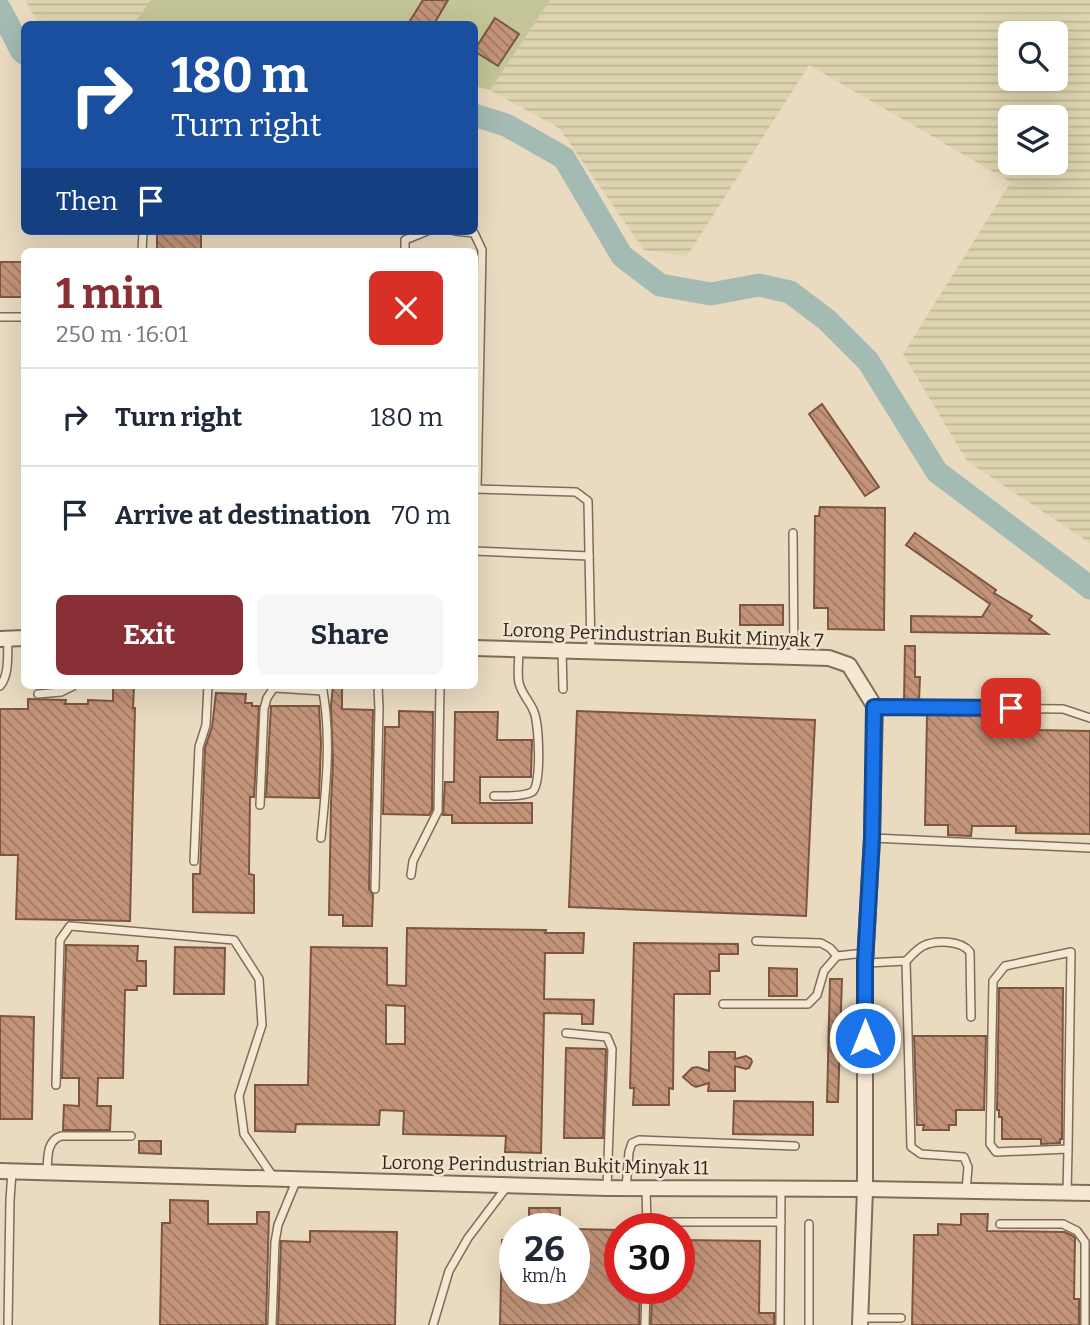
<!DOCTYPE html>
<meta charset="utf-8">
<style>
:root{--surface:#fff;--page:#f6f6f7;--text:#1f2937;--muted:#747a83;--line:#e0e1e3;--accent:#893036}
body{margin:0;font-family:Bitter,serif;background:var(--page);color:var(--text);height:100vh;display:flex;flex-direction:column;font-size:26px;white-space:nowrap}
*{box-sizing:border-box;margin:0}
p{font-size:23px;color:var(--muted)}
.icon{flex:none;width:38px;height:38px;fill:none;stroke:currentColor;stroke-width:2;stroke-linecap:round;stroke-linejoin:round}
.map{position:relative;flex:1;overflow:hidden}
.panel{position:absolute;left:21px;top:248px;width:457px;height:441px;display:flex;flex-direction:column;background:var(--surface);border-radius:10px;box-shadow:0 7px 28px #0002}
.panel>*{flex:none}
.guide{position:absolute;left:21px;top:21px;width:457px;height:214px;border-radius:10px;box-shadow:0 7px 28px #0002;background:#1a4fa0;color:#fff;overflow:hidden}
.buttons{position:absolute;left:998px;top:21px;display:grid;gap:14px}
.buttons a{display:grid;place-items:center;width:70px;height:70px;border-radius:10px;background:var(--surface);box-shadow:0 7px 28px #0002;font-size:35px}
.speed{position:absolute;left:499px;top:1213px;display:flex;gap:14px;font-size:35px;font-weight:700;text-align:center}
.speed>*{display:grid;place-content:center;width:91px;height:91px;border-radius:50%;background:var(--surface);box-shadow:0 7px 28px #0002;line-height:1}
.speed small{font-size:18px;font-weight:400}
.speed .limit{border:10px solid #d22;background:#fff;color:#111}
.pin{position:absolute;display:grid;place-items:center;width:60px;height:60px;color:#fff;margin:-30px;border-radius:14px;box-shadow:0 4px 10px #0006}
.me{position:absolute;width:77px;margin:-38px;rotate:0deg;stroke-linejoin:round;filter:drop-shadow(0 0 5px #0008)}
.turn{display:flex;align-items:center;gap:24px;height:147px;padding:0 35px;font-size:32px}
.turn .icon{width:91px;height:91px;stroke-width:2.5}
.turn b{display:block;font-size:49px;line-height:60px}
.then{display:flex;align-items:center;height:66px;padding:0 35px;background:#0003;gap:14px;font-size:26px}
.round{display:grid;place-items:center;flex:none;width:74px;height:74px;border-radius:10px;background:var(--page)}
.summary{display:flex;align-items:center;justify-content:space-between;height:119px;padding:0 35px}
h1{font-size:42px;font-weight:700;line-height:52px;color:var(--accent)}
.button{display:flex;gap:14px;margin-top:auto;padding:14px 35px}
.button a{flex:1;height:80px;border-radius:10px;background:var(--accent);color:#fff;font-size:28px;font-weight:700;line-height:80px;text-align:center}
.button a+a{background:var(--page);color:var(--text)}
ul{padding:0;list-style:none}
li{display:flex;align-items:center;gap:21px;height:98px;padding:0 35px;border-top:2px solid var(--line)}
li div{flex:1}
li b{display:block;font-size:26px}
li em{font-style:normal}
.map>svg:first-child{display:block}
</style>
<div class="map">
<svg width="1090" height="1325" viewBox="0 0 1090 1325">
<defs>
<pattern id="farmland-rules" width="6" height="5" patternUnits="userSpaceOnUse" patternTransform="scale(1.75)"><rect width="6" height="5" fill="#ddd3ae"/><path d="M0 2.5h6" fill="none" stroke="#beb595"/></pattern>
<pattern id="building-back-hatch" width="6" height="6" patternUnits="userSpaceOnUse" patternTransform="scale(1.75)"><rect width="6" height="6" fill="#c39479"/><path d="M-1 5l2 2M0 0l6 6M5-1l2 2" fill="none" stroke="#9f7963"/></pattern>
</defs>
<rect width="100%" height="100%" fill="#e9dac0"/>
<!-- farmland -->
<g fill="url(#farmland-rules)" fill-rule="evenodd">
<path d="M25,0H151L133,24H39Z"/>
<path d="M550,0H1090V543L967,461L903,354L1011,182L809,65L687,256L644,250L559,128L490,90ZM1010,33H1055V79H1010ZM1010,117H1055V163H1010Z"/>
</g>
<!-- green -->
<path fill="#c3c596" d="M151,0H550L490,90L474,86V24H133Z"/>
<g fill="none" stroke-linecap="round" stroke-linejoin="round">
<!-- river -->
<g stroke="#a3bbb2" stroke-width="23">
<path d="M0,9L21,50L24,53"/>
<path d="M474,115L506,125L564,158L622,256L660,285L711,294L759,285L790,292L827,320L868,361L937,472L1079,579L1090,588"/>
</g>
</g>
<!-- building -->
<g fill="url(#building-back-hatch)" stroke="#7d5642" stroke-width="2" fill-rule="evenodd">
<path d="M423,0H448L434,24H408Z"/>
<path d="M495,18L519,34L498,66L474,51Z"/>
<rect x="157" y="231" width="44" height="21"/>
<rect x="0" y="262" width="24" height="35"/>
<path d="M822,404L879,487L865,496L809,414Z"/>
<path d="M820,507L885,508L884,630L828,629V608H814L815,516H819Z"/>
<path d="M915,533L996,590L994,593L1032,616L1029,620L1048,634L911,632V616L982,617L990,604L906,545Z"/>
<rect x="740" y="605" width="43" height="20"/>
<path d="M905,646H915V677H920L919,701H904Z"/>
<path d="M113,686H134L133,708H135L130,921L16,919L18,855H0V709H28V699L66,700L65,704H88V700L113,701Z"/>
<path d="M333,686H342V709L373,710L369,889L373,895L372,926H343V915H329L331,803L333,762L331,706Z"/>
<path d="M216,693L246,694L245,703H252V706H259L254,797H250L249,874L254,875V913L193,912V874H200L205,748L212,727Z"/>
<path d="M271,706H319L321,743L319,798L266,797Z"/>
<path d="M399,711L433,712L432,810L429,815L383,814L385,727H399Z"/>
<path d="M577,711L815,720L806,916L569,907Z"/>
<path d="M455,712H498L497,740H532L531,777H480V803H532V823H452V815H443L445,782H454Z"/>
<path d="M927,714L1036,715L1035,730L1090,731V834L1016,833V826H972L971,836L948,835V825H925Z"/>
<path d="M407,928L546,930L545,933H584L583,953H545L544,999L594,1000L593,1024H582V1014L544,1013L541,1153L505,1152L506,1136L403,1134L404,1111L380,1110L379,1125L296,1124L295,1132L255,1131V1085H308L311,947L387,948V985L406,986ZM386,1005L405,1006V1044H386Z"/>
<path d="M634,943L738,944V954H719V971H710V994H674L673,1089L669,1088V1105H633L634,1088H630Z"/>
<path d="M66,945L138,946L137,961H146V986H137V990H125L123,1078H98L97,1106H111L110,1130H63L64,1105L79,1106V1078H62Z"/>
<path d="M175,947L225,948L224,994H174Z"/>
<path d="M769,968L797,969V996H769Z"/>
<path d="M830,979H842L838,1102H827Z"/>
<path d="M999,988H1063L1062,1139H1060V1143L1041,1144V1139H1002V1117H999V1110H997Z"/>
<path d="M0,1016L34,1017L32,1119H0Z"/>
<path d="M914,1036H986L984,1110H956V1125H949V1130H923L924,1125H917Z"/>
<path d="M566,1048L605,1049L606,1050L603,1138H564Z"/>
<path d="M709,1052H735V1059L746,1056L751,1059L752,1062L749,1068L746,1069L735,1066V1091H708L709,1083L696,1087L692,1085L683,1077L692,1068L697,1067L709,1071Z"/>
<path d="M734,1101L813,1102V1135L733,1134Z"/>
<path d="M139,1141H161V1154L139,1153Z"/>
<path d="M170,1200L208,1201V1224H257V1212H269L266,1325H160L162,1223H170Z"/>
<rect x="529" y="1208" width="31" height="20"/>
<path d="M961,1214H988L987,1231L1065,1232L1073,1236L1075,1238L1074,1299H1079V1325H912L914,1235H938V1224L961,1225Z"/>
<path d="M574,1229L620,1230V1288H640L639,1325H500L502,1240H514V1288H574Z"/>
<path d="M310,1231L397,1232L395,1325H278L281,1241L310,1242Z"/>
<path d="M679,1240L760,1241L759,1313H774V1325H651L652,1288H679Z"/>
</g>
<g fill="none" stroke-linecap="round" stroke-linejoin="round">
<!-- lane casing -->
<g stroke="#806c5a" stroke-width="10">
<g id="lane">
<path d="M455,231L474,233L482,250L477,489"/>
<path d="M142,252L143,231"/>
<path d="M405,252V240L427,231"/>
<path d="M0,317H24"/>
<path d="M474,489L576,492L588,501L591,651"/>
<path d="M793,533L794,657"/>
<path d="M474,551L589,556"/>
<path d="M562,650L563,689"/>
<path d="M0,686C10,674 7,654 8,638"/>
<path d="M275,688L323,691"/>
<path d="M38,694L61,692L73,686"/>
<path d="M875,707L1063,709L1090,718"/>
<path d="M494,796C503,796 524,797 532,792C542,786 539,724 534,712C530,701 522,695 519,683C517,673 519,660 519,650"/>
<path d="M260,805L264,709L267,698L275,686"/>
<path d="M321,838C326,788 332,736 322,686"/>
<path d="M873,838L1090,848"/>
<path d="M194,861L199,747L206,725L208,686"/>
<path d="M411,875L413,861L438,811L440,686"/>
<path d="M375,889L379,709L378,686"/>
<path d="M756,941L821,943L830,948L837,956L865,953"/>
<path d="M906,961L911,1147L921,1154L964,1157L968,1167L966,1191"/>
<path d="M866,963L906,961C911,956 916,950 923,946C935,940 961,940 970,952L971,1017"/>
<path d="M723,1004H808L817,995L824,971L837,956"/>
<path d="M566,1033L607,1037L612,1049L607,1188"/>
<path d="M56,1085L60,940L70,926L234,940L259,979L262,1025L239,1096L244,1134L274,1178"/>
<path d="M47,1172C48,1158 46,1141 61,1136H131"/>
<path d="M626,1188L629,1152L632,1143L639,1140L795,1146"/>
<path d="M646,1188L647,1228"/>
<path d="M1067,1192L1068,1149L1071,952L1005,966L993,981L990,1144L996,1152L1068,1149"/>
<path d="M647,1222H781"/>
<path d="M1000,1224H1063L1077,1231L1085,1242V1325"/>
<path d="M861,1318H901"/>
<path d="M8,1325L10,1200L12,1172"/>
<path d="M272,1325L275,1242L278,1225L297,1179"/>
<path d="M433,1325L449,1271L468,1238L508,1185"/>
<path d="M645,1325L646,1288"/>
<path d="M780,1325L781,1189"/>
<path d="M809,1325V1224"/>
</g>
</g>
<!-- street casing -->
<g stroke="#806c5a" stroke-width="18">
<g id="street">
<path d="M0,639L24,638"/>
<path d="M474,648L829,658L849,665L875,707L872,838L865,963V1189L860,1325"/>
<path d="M0,1171L607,1188L865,1189L1090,1193"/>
</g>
</g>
<!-- lane -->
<use href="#lane" stroke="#f5e8d2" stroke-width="7"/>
<!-- street -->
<use href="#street" stroke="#f5e8d2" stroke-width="14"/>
</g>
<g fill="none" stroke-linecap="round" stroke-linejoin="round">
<!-- route casing -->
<g stroke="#114b97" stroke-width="18">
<path id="route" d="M865,1038V963L872,838L874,707L1011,708"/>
</g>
<!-- route -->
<use href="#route" stroke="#1a73e8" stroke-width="12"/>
</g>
<g text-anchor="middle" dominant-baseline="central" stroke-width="5" stroke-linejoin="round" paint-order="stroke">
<!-- street labels -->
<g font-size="19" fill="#31251d" stroke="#f1e5cf">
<text transform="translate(663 635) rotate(2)">Lorong Perindustrian Bukit Minyak 7</text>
<text transform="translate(545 1165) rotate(1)">Lorong Perindustrian Bukit Minyak 11</text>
</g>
</g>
</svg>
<div class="buttons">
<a><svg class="icon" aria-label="search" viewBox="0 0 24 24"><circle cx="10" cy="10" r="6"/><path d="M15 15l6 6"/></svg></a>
<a><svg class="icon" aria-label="layers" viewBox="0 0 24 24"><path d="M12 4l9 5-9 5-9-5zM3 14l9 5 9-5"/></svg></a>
</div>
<div class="speed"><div>26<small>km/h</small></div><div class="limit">30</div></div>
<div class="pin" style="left:1011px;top:708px;background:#d93025"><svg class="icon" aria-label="arrive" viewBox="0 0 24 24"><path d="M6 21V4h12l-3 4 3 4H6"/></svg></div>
<svg class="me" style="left:865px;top:1038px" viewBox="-20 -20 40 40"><circle r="17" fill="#1a73e8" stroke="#fff" stroke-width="3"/><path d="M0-11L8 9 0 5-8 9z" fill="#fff"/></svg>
<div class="guide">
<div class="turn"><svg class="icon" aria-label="right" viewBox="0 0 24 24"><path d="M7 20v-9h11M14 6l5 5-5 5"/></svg><div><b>180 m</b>Turn right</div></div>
<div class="then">Then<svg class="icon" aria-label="arrive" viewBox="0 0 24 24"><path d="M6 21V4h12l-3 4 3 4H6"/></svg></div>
</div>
<section class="panel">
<div class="summary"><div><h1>1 min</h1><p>250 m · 16:01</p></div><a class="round" style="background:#d93025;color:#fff"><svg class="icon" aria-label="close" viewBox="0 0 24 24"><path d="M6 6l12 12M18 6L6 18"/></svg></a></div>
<ul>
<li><svg class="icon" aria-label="right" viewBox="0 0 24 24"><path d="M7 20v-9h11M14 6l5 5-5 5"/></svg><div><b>Turn right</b></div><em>180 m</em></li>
<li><svg class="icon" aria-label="arrive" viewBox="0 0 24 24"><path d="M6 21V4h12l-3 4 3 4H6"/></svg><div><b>Arrive at destination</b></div><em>70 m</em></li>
</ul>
<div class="button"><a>Exit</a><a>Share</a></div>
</section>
</div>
